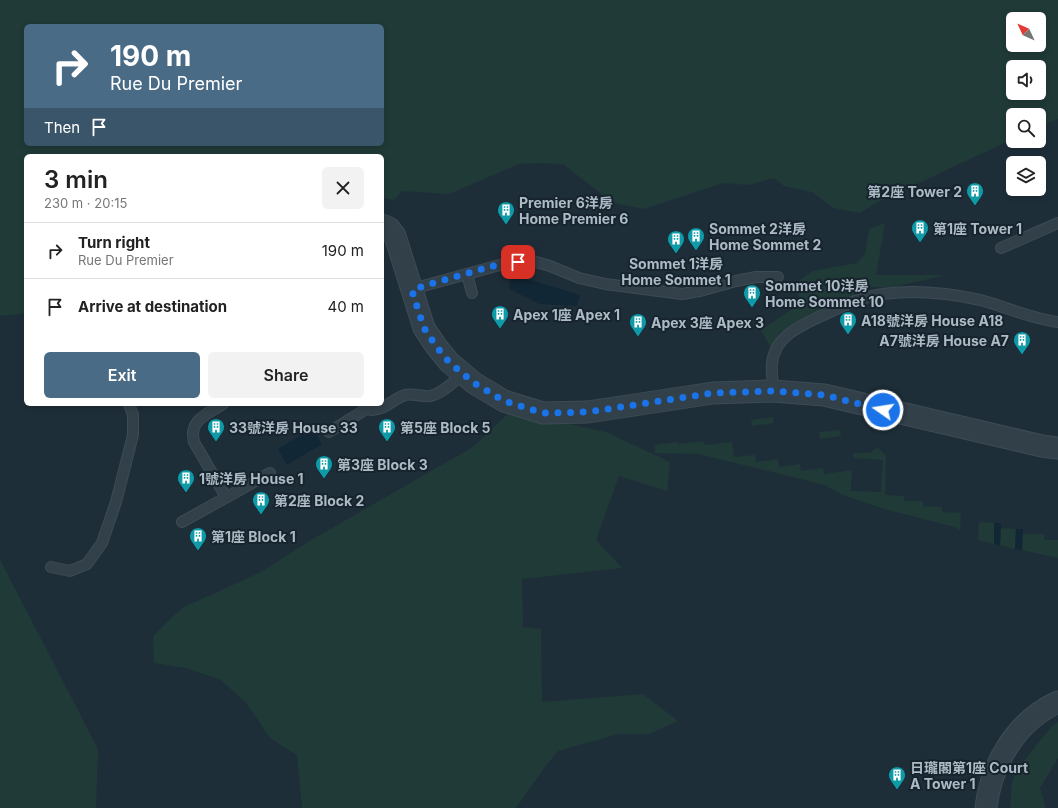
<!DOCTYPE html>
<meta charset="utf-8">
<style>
:root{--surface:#fff;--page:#f2f2f2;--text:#222;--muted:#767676;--line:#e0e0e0;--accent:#496b85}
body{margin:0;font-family:Inter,"Noto Sans TC",sans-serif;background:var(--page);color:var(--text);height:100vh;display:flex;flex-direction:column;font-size:15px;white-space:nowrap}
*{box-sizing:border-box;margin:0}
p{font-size:13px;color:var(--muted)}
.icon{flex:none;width:22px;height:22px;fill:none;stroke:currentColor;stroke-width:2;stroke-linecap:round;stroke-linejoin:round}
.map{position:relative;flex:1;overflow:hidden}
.details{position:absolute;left:24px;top:154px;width:360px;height:252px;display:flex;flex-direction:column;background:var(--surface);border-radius:6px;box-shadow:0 2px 6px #0003}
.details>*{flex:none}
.top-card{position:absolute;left:24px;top:24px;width:360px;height:122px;border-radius:6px;box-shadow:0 2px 6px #0003;background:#496b85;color:#fff;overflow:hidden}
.needle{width:26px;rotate:314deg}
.tools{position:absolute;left:1006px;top:12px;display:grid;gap:8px}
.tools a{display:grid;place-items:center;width:40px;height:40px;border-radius:6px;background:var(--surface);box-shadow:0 2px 6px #0003;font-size:20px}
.pin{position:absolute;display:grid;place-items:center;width:34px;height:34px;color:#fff;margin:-17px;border-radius:8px;box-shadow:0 2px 6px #0006}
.me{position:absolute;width:44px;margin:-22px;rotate:283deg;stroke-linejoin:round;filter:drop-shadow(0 0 3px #0008)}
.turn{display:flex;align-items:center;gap:14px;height:84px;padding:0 20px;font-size:18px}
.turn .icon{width:52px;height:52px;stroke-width:2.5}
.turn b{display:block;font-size:28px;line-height:34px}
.then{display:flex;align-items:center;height:38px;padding:0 20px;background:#0003;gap:8px;font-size:15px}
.round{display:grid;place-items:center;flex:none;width:42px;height:42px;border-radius:6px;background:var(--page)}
.head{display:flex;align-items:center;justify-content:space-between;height:68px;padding:0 20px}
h1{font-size:24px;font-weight:600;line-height:30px}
.button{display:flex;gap:8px;margin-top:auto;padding:8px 20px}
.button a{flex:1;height:46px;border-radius:6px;background:var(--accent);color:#fff;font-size:16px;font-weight:600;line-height:46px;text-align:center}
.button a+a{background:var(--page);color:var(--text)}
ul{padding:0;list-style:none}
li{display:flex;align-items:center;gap:12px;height:56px;padding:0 20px;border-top:1px solid var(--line)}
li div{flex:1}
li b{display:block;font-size:15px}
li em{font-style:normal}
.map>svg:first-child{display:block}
</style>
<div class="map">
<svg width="1058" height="808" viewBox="0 0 1058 808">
<rect width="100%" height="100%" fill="#1e2e39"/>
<!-- green -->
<g fill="#203a38" fill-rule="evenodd">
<path d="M0,0H1058V119L1039,127V115H1013V139L874,204L860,213L833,208L812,192L784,186L774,178L749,185L723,183L644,209L613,203L564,165L543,163L519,164L449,194L402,191L394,200L382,198V156H26V313L0,316ZM1013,19H1039V45H1013ZM26,26H382V144H26ZM1013,67H1039V93H1013Z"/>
<path d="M885,223L876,275H947L892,287H877L846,284L860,294L780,332L771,348L761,330L802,303L793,285L813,271L857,263L865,254L869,229Z"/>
<path d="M511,411L606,432L670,462L667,491L619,476L596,540L622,568L522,579L523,627L541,629L542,702L643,694L678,721L649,734H619L558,751L545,767L516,808H302L297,755L270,738L247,704L221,680L186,668L154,663L153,636L182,608L261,572L313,539L473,447Z"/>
<path d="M773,417L774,423L752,426L751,420Z"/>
<path d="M840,430L841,436L820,439L819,432Z"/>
<path d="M704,441L705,445L732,442L734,457L755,455L756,462L778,459L779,467L800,464L801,471L823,468L824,474L852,470L851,491L881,492L883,460L853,458V453H870L878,447L884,454L886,455L885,495L904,496V501H923V506L942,507V512L961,513L960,530L955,527L884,509L843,495L825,485L698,454L655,453L654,445L677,442L678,444Z"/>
<path d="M979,522L994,523V544L978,540Z"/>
<path d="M1001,528L1016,529L1015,549L1000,545Z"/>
<path d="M1023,534H1044V540H1058V558L1022,550Z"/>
<path d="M0,560L98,749L96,808H0Z"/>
<path d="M1058,722V758L1040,788L1046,808H1010L1012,782L1023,762L1051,727Z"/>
</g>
<!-- water -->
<g fill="#112736">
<path d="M511,277L534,281L580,295L577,306L539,304L509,289Z"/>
<path d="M313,428L322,444L287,465L278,449Z"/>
<path d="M994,523H1001L1000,545L994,544Z"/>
<path d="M1016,529H1023L1022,550L1015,549Z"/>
</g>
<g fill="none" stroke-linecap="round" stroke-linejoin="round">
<!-- lane casing -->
<g stroke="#3e4b55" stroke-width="12">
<g id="lane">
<path d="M1001,248L1058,223"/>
<path d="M467,274L472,293"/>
<path d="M412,291L423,286L507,263L529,260L550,266L579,278L605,284L682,294L700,291L736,281L756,277H778"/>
<path d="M773,391C773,382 771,372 772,363C775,337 798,327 819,317C833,311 847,303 861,299C899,287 956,292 994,304C1015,311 1035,319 1058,322"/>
<path d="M223,404C208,414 188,420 194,442L226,497"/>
<path d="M363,404L371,410C385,410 393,399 405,395C413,393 421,397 430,396C442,394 454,381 463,374"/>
<path d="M329,432L368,408"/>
<path d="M182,522L270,473"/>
<path d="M51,567L70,571L87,564L102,543L116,502L133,435V415L129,404"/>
</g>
</g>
<!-- street casing -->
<g stroke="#3e4b55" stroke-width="23">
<g id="street">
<path d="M382,225L389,228L395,236L424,328L436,346L449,362L474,383L504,401L543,413L588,412L713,393L773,391L824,395L1042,446L1058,448"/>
<path d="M986,808C991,764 1016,721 1058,702"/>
</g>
</g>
<!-- lane -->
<use href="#lane" stroke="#324049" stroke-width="10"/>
<!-- street -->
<use href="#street" stroke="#324049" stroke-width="21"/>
</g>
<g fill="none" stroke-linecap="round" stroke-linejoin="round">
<!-- route -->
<path stroke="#1a73e8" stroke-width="7" stroke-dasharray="0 12.6" d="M518,262H507L423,286L412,291L424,328L436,346L449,362L474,383L504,401L543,413L588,412L713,393L773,391L824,395L883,410"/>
</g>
<!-- icons -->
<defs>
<g id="building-pin" transform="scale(0.9)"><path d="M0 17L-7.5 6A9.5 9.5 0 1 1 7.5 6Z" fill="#0f9aa8" stroke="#17242d"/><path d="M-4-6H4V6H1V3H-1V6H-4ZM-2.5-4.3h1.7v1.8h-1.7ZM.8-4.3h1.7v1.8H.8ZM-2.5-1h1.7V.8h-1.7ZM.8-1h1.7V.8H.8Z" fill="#fff"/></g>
</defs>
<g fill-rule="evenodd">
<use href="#building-pin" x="975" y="191"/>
<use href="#building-pin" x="506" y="210"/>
<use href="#building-pin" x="920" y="228"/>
<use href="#building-pin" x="696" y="236"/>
<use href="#building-pin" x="676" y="239"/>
<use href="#building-pin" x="752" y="293"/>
<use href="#building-pin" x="500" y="314"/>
<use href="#building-pin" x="848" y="320"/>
<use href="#building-pin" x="638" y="322"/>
<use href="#building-pin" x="1022" y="340"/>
<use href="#building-pin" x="216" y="427"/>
<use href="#building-pin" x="387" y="427"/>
<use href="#building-pin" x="324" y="464"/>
<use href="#building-pin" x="186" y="478"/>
<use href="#building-pin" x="261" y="500"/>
<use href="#building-pin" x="198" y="536"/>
<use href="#building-pin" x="897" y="775"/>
</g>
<g text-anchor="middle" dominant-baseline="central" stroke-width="4" stroke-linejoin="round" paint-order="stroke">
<!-- poi labels -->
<g font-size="14" font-weight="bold" fill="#acbbc6" stroke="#17242d" text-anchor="start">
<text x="962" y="191" text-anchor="end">第2座 Tower 2</text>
<text x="519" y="202">Premier 6洋房<tspan x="519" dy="16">Home Premier 6</tspan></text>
<text x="709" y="228">Sommet 2洋房<tspan x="709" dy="16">Home Sommet 2</tspan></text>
<text x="933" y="228">第1座 Tower 1</text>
<text x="676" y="263" text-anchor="middle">Sommet 1洋房<tspan x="676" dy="16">Home Sommet 1</tspan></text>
<text x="765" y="285">Sommet 10洋房<tspan x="765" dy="16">Home Sommet 10</tspan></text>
<text x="513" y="314">Apex 1座 Apex 1</text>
<text x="861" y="320">A18號洋房 House A18</text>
<text x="651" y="322">Apex 3座 Apex 3</text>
<text x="1009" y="340" text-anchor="end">A7號洋房 House A7</text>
<text x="229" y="427">33號洋房 House 33</text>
<text x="400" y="427">第5座 Block 5</text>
<text x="337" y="464">第3座 Block 3</text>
<text x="199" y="478">1號洋房 House 1</text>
<text x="274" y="500">第2座 Block 2</text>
<text x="211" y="536">第1座 Block 1</text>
<text x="910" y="767">日瓏閣第1座 Court<tspan x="910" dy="16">A Tower 1</tspan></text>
</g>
</g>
</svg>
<div class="tools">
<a><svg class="needle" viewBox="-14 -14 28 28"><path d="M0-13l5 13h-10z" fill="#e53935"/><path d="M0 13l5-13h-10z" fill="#767676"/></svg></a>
<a><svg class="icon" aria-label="sound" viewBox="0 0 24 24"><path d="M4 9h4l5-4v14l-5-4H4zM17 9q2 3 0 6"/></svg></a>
<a><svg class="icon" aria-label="search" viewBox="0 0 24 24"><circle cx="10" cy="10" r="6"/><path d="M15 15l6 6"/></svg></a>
<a><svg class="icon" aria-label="layers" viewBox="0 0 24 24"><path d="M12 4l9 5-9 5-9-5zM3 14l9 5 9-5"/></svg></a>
</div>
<div class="pin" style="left:518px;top:262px;background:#d93025"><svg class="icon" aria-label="arrive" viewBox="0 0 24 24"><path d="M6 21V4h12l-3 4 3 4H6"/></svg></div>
<svg class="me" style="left:883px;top:410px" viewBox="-20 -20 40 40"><circle r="17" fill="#1a73e8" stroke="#fff" stroke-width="3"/><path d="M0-11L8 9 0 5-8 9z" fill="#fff"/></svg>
<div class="top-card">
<div class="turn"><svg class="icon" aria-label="right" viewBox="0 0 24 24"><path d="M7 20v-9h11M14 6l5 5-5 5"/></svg><div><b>190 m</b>Rue Du Premier</div></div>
<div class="then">Then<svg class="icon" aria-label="arrive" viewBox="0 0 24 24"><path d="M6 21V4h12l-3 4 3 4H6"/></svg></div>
</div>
<section class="details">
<div class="head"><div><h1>3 min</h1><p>230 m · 20:15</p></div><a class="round"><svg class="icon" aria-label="close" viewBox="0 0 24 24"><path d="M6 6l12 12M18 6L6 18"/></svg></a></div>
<ul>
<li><svg class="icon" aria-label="right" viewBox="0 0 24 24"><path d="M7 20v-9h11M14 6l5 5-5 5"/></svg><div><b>Turn right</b><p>Rue Du Premier</p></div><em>190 m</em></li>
<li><svg class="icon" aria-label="arrive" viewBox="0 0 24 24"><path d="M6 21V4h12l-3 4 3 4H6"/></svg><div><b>Arrive at destination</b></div><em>40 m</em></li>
</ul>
<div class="button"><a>Exit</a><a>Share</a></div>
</section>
</div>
